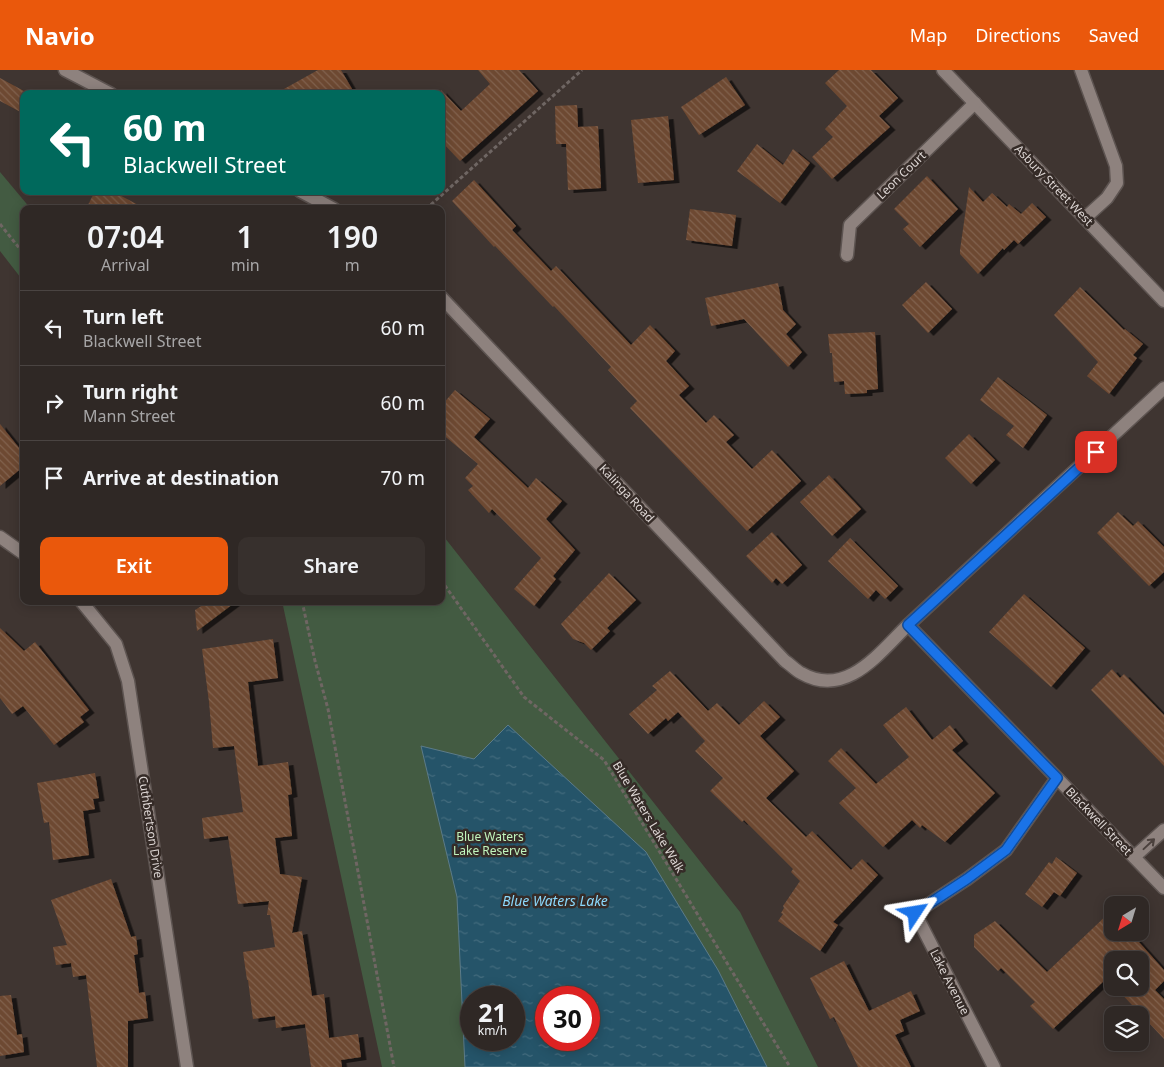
<!DOCTYPE html>
<style>
:root{--surface:#2f2825;--page:#37302d;--text:#f1f3f6;--muted:#a7a6a7;--line:#4a4442;--accent:#ea580c}
body{margin:0;font-family:"Noto Sans",sans-serif;background:var(--page);color:var(--text);height:100vh;display:flex;flex-direction:column;font-size:19px;white-space:nowrap}
*{box-sizing:border-box;margin:0}
p{font-size:16px;color:var(--muted)}
.icon{flex:none;width:28px;height:28px;fill:none;stroke:currentColor;stroke-width:2;stroke-linecap:round;stroke-linejoin:round}
.map{position:relative;flex:1;overflow:hidden}
.sheet{position:absolute;left:20px;top:135px;width:425px;height:400px;display:flex;flex-direction:column;background:var(--surface);border-radius:10px;box-shadow:0 2px 12px #0003,0 0 0 1px var(--line)}
.sheet>*{flex:none}
.banner{position:absolute;left:20px;top:20px;width:425px;height:105px;border-radius:10px;box-shadow:0 2px 12px #0003,0 0 0 1px var(--line);background:#00695c;color:#fff;overflow:hidden}
.needle{width:32px;rotate:218deg}
.fabs{position:absolute;left:1104px;top:826px;display:grid;gap:10px}
.fabs a{display:grid;place-items:center;width:45px;height:45px;border-radius:10px;background:var(--surface);box-shadow:0 2px 12px #0003,0 0 0 1px var(--line);font-size:25px}
.speed{position:absolute;left:460px;top:916px;display:flex;gap:10px;font-size:25px;font-weight:700;text-align:center}
.speed>*{display:grid;place-content:center;width:65px;height:65px;border-radius:50%;background:var(--surface);box-shadow:0 2px 12px #0003,0 0 0 1px var(--line);line-height:1}
.speed small{font-size:12px;font-weight:400}
.speed .limit{border:8px solid #d22;background:#fff;color:#111}
.pin{position:absolute;display:grid;place-items:center;width:42px;height:42px;color:#fff;margin:-21px;border-radius:10px;box-shadow:0 2px 8px #0006}
.me{position:absolute;width:55px;margin:-28px;rotate:57deg;stroke-linejoin:round;filter:drop-shadow(0 0 4px #0008)}
.turn{display:flex;align-items:center;gap:18px;height:105px;padding:0 20px;font-size:22px}
.turn .icon{width:65px;height:65px;stroke-width:2.5}
.turn b{display:block;font-size:35px;line-height:42px}
.eta{display:flex;justify-content:space-evenly;align-items:center;height:85px;text-align:center}
.eta b{font-size:30px;font-weight:600;line-height:35px}
.button{display:flex;gap:10px;margin-top:auto;padding:10px 20px}
.button a{flex:1;height:58px;border-radius:10px;background:var(--accent);color:#fff;font-size:20px;font-weight:600;line-height:58px;text-align:center}
.button a+a{background:var(--page);color:var(--text)}
ul{padding:0;list-style:none}
li{display:flex;align-items:center;gap:15px;height:75px;padding:0 20px;border-top:1px solid var(--line)}
li div{flex:1}
li b{display:block;font-size:19px}
li em{font-style:normal}
header{display:flex;align-items:center;gap:30px;box-sizing:border-box;height:70px;padding:0 25px;background:var(--accent);color:#fff}
header strong{font-size:24px}
nav{display:flex;gap:28px;margin-inline-start:auto;font-size:18px}
.map>svg:first-child{display:block}
</style>
<header>
<strong>Navio</strong>
<nav><a>Map</a><a>Directions</a><a>Saved</a></nav>
</header>
<div class="map">
<svg width="1164" height="997" viewBox="0 0 1164 997">
<defs>
<pattern id="water-ripples" width="26" height="14" patternUnits="userSpaceOnUse" patternTransform="scale(1.25)"><rect width="26" height="14" fill="#255469"/><path d="M2 4q2-2 4 0t4 0M15 11q2-2 4 0t4 0" fill="none" stroke="#446c7e"/></pattern>
<pattern id="building-back-hatch" width="6" height="6" patternUnits="userSpaceOnUse" patternTransform="scale(1.25)"><rect width="6" height="6" fill="#6d4831"/><path d="M-1 5l2 2M0 0l6 6M5-1l2 2" fill="none" stroke="#81624e"/></pattern>
<filter id="shadow"><feDropShadow dx="5.5" dy="3" stdDeviation="0" flood-color="#0009"/></filter>
</defs>
<rect width="100%" height="100%" fill="#3f3531"/>
<!-- green -->
<g fill="#435b42" fill-rule="evenodd">
<path d="M0,102L31,139H24V212L0,181Z"/>
<path d="M441,463L740,842L818,997H382L282,531H441ZM471,928H514V970H471ZM546,928H589V970H546Z"/>
</g>
<!-- water -->
<path fill="url(#water-ripples)" stroke="#5c7b89" fill-rule="evenodd" d="M508,655L646,782L718,900L767,997H465L457,827L421,676L474,689ZM471,928H514V970H471ZM546,928H589V970H546Z"/>
<!-- building -->
<g fill="url(#building-back-hatch)" filter="url(#shadow)">
<path d="M318,0H341L355,24H275Z"/>
<path d="M478,0H519L538,21L460,91L441,71V20L461,41L490,14Z"/>
<path d="M839,0H871L898,28L879,46L890,57L832,109L812,87L833,67L825,59L847,36L825,13Z"/>
<path d="M726,7L745,35L699,65L681,37Z"/>
<path d="M0,8L24,21V44L0,31Z"/>
<path d="M577,35L578,57L598,56L601,118L568,120L566,74H556L555,36Z"/>
<path d="M668,46L674,110L638,113L631,50Z"/>
<path d="M757,74L783,95L793,79L810,93L780,133L737,101Z"/>
<path d="M927,106L958,139L920,177L903,159L909,154L894,139Z"/>
<path d="M474,110L516,156L512,160L551,201L556,196L631,275L650,255L675,281L666,291L689,316L679,325L706,353L714,345L734,365L726,372L752,399L772,380L801,411L747,461L630,338L637,331L608,300L611,297L554,236L553,237L495,176L494,177L452,131Z"/>
<path d="M969,117L983,132L992,123L1007,137L1009,134L1021,144L1032,133L1046,147L1018,174L1014,170L1004,180L1003,178L978,204L960,184V180Z"/>
<path d="M95,121H112L146,139H86Z"/>
<path d="M690,139L736,145L732,176L686,170Z"/>
<path d="M926,212L952,239L928,263L902,235Z"/>
<path d="M778,213L783,240L796,254L786,264L802,282L788,297L744,249L711,256L705,228Z"/>
<path d="M1080,217L1124,260L1125,259L1143,274L1133,285L1137,288L1109,324L1087,306L1098,292L1054,245Z"/>
<path d="M875,262L878,319L867,320V323L845,324L844,311L834,312L832,283H830L828,264Z"/>
<path d="M998,307L1047,345L1023,378L1006,365L1014,356L980,330Z"/>
<path d="M455,320L490,349L474,367L528,418L536,408L562,431L546,449L575,480L553,506L556,509L534,536L514,519L541,488L492,439L489,443L468,420L473,416L465,408L478,394L441,363V336Z"/>
<path d="M0,354L24,384V396L0,416Z"/>
<path d="M969,364L995,390L971,414L945,388Z"/>
<path d="M829,405L861,439L832,466L800,432Z"/>
<path d="M1118,442L1133,456L1138,451L1164,477V502L1149,516L1097,463Z"/>
<path d="M772,462L802,495L782,514L776,508L772,513L746,486Z"/>
<path d="M850,468L898,516L885,529L876,520L868,529L828,491Z"/>
<path d="M609,503L636,530L607,558L610,561L591,580L584,573L573,569L561,554Z"/>
<path d="M1024,524L1085,578L1051,617L989,562Z"/>
<path d="M209,531H237L197,561L195,540Z"/>
<path d="M0,558L24,581L35,572L89,640L80,647L84,652L54,675L23,636L12,644L0,628Z"/>
<path d="M273,569L278,608L248,612L258,696L288,692L292,724L288,725L292,766L275,768L280,804L302,807L292,863L302,861L312,926L324,924L329,968L358,964L361,987L341,990L342,997H311L305,954L276,958L275,946L253,949L248,910H247L243,882L275,877L270,845H267L269,831L238,834L228,766L204,769L202,748L243,742L234,676L213,678L209,632L202,579Z"/>
<path d="M1112,599L1120,608L1124,604L1164,645V696L1091,620Z"/>
<path d="M670,601L708,641L717,633L739,655L764,631L780,647L760,666L794,701L766,728L806,767L812,761L851,800L862,789L878,805L833,852L838,855L820,881L778,851L783,844L781,843L784,838L783,836L800,811L791,802L793,799L744,750L742,752L710,721L723,708L695,681L705,671L678,642L668,651L666,648L648,664L629,644L657,620L652,616Z"/>
<path d="M906,637L932,670L950,655L963,671L952,680L995,723L945,772L922,755L920,758L912,750L883,777L839,733L856,718L828,691L841,678L876,714L909,687L883,655Z"/>
<path d="M95,703L99,728L93,729L95,739L83,741L89,785L53,790L49,752L44,753L37,713Z"/>
<path d="M1056,787L1077,803L1060,826L1054,822L1042,837L1025,824L1049,792L1052,794Z"/>
<path d="M111,809L131,867L136,866L138,884L134,885L139,923L145,922L148,948L128,951V997H97L86,905L73,907L71,893L56,895L53,877L67,875L51,830Z"/>
<path d="M1112,840V862H1130L1164,900V911L1155,920L1164,929V969L1116,918H1140V890H1112V914L1107,908L1053,959L1030,936L1035,932L1001,898L998,901L974,877V865L995,851L1047,902Z"/>
<path d="M844,891L869,941L911,921L920,941L900,950L904,961L895,965L911,997H858L834,947L830,949L810,908Z"/>
<path d="M11,925L17,965L22,964L24,982L0,986V926Z"/>
</g>
<g fill="none" stroke-linecap="round" stroke-linejoin="round">
<!-- minor casing -->
<g stroke="#5d5451" stroke-width="15">
<g id="minor">
<path d="M65,0L111,24"/>
<path d="M943,0L1164,231"/>
<path d="M1081,0L1116,96L1117,113L1107,128L1085,148"/>
<path d="M300,121L334,139"/>
<path d="M847,185L850,155L975,33"/>
<path d="M441,227L785,591C790,594 795,600 801,603C846,629 879,583 908,555L1164,318"/>
<path d="M0,467L24,484"/>
<path d="M81,531L116,574L128,611L187,997"/>
<path d="M908,555L1164,818"/>
<path d="M1134,787L1164,760"/>
<path d="M994,997L915,843L967,809L1006,780L1057,708"/>
</g>
</g>
<!-- path -->
<g stroke="#6f6663" stroke-width="3" stroke-dasharray="4 2.5" stroke-linecap="butt">
<path d="M426,139L582,0"/>
<path d="M0,154L24,184"/>
<path d="M441,510L524,627L604,690L790,997"/>
<path d="M302,531L315,591L328,639L394,997"/>
</g>
<!-- minor -->
<use href="#minor" stroke="#8e827e" stroke-width="12"/>
</g>
<!-- one-way arrows -->
<defs><path id="oneway-shaft" d="M-6 0H5M1.5-3L5.5 0L1.5 3" fill="none" stroke-width="1.6" stroke-linecap="round" stroke-linejoin="round" transform="scale(1.25)"/></defs>
<use stroke="#4b413d" href="#oneway-shaft" transform="translate(1149 774) rotate(-43)"/>
<g fill="none" stroke-linecap="round" stroke-linejoin="round">
<!-- route casing -->
<g stroke="#114b97" stroke-width="12">
<path id="route" d="M915,843L967,809L1006,780L1057,708L908,555L1096,382"/>
</g>
<!-- route -->
<use href="#route" stroke="#1a73e8" stroke-width="9"/>
</g>
<g text-anchor="middle" dominant-baseline="central" stroke-width="5" stroke-linejoin="round" paint-order="stroke">
<!-- street labels -->
<g font-size="12" fill="#ded7d5" stroke="#352b27">
<text transform="translate(901 105) rotate(-44)">Leon Court</text>
<text transform="translate(1054 115) rotate(46)">Asbury Street West</text>
<text transform="translate(627 423) rotate(47)">Kalinga Road</text>
<text transform="translate(649 747) rotate(59)">Blue Waters Lake Walk</text>
<text transform="translate(1099 751) rotate(46)">Blackwell Street</text>
<text transform="translate(151 757) rotate(81)">Cuthbertson Drive</text>
<text transform="translate(950 912) rotate(63)">Lake Avenue</text>
</g>
<!-- park labels -->
<g font-size="12" fill="#c1f5bd" stroke="#352b27">
<text x="490" y="766">Blue Waters<tspan x="490" dy="14">Lake Reserve</tspan></text>
</g>
<!-- water labels -->
<g font-size="14" font-style="italic" fill="#8bd8fc" stroke="#352b27">
<text x="555" y="830">Blue Waters Lake</text>
</g>
</g>
</svg>
<div class="fabs">
<a><svg class="needle" viewBox="-14 -14 28 28"><path d="M0-13l5 13h-10z" fill="#e53935"/><path d="M0 13l5-13h-10z" fill="#a7a6a7"/></svg></a>
<a><svg class="icon" aria-label="search" viewBox="0 0 24 24"><circle cx="10" cy="10" r="6"/><path d="M15 15l6 6"/></svg></a>
<a><svg class="icon" aria-label="layers" viewBox="0 0 24 24"><path d="M12 4l9 5-9 5-9-5zM3 14l9 5 9-5"/></svg></a>
</div>
<div class="speed"><div>21<small>km/h</small></div><div class="limit">30</div></div>
<div class="pin" style="left:1096px;top:382px;background:#d93025"><svg class="icon" aria-label="arrive" viewBox="0 0 24 24"><path d="M6 21V4h12l-3 4 3 4H6"/></svg></div>
<svg class="me" style="left:915px;top:843px" viewBox="-20 -20 40 40"><path d="M0-17L14 15 0 8-14 15z" fill="#1a73e8" stroke="#fff" stroke-width="4"/></svg>
<div class="banner">
<div class="turn"><svg class="icon" aria-label="left" viewBox="0 0 24 24"><path d="M17 20v-9H6M10 6l-5 5 5 5"/></svg><div><b>60 m</b>Blackwell Street</div></div>
</div>
<section class="sheet">
<div class="eta">
<div><b>07:04</b><p>Arrival</p></div>
<div><b>1</b><p>min</p></div>
<div><b>190</b><p>m</p></div>
</div>
<ul>
<li><svg class="icon" aria-label="left" viewBox="0 0 24 24"><path d="M17 20v-9H6M10 6l-5 5 5 5"/></svg><div><b>Turn left</b><p>Blackwell Street</p></div><em>60 m</em></li>
<li><svg class="icon" aria-label="right" viewBox="0 0 24 24"><path d="M7 20v-9h11M14 6l5 5-5 5"/></svg><div><b>Turn right</b><p>Mann Street</p></div><em>60 m</em></li>
<li><svg class="icon" aria-label="arrive" viewBox="0 0 24 24"><path d="M6 21V4h12l-3 4 3 4H6"/></svg><div><b>Arrive at destination</b></div><em>70 m</em></li>
</ul>
<div class="button"><a>Exit</a><a>Share</a></div>
</section>
</div>
